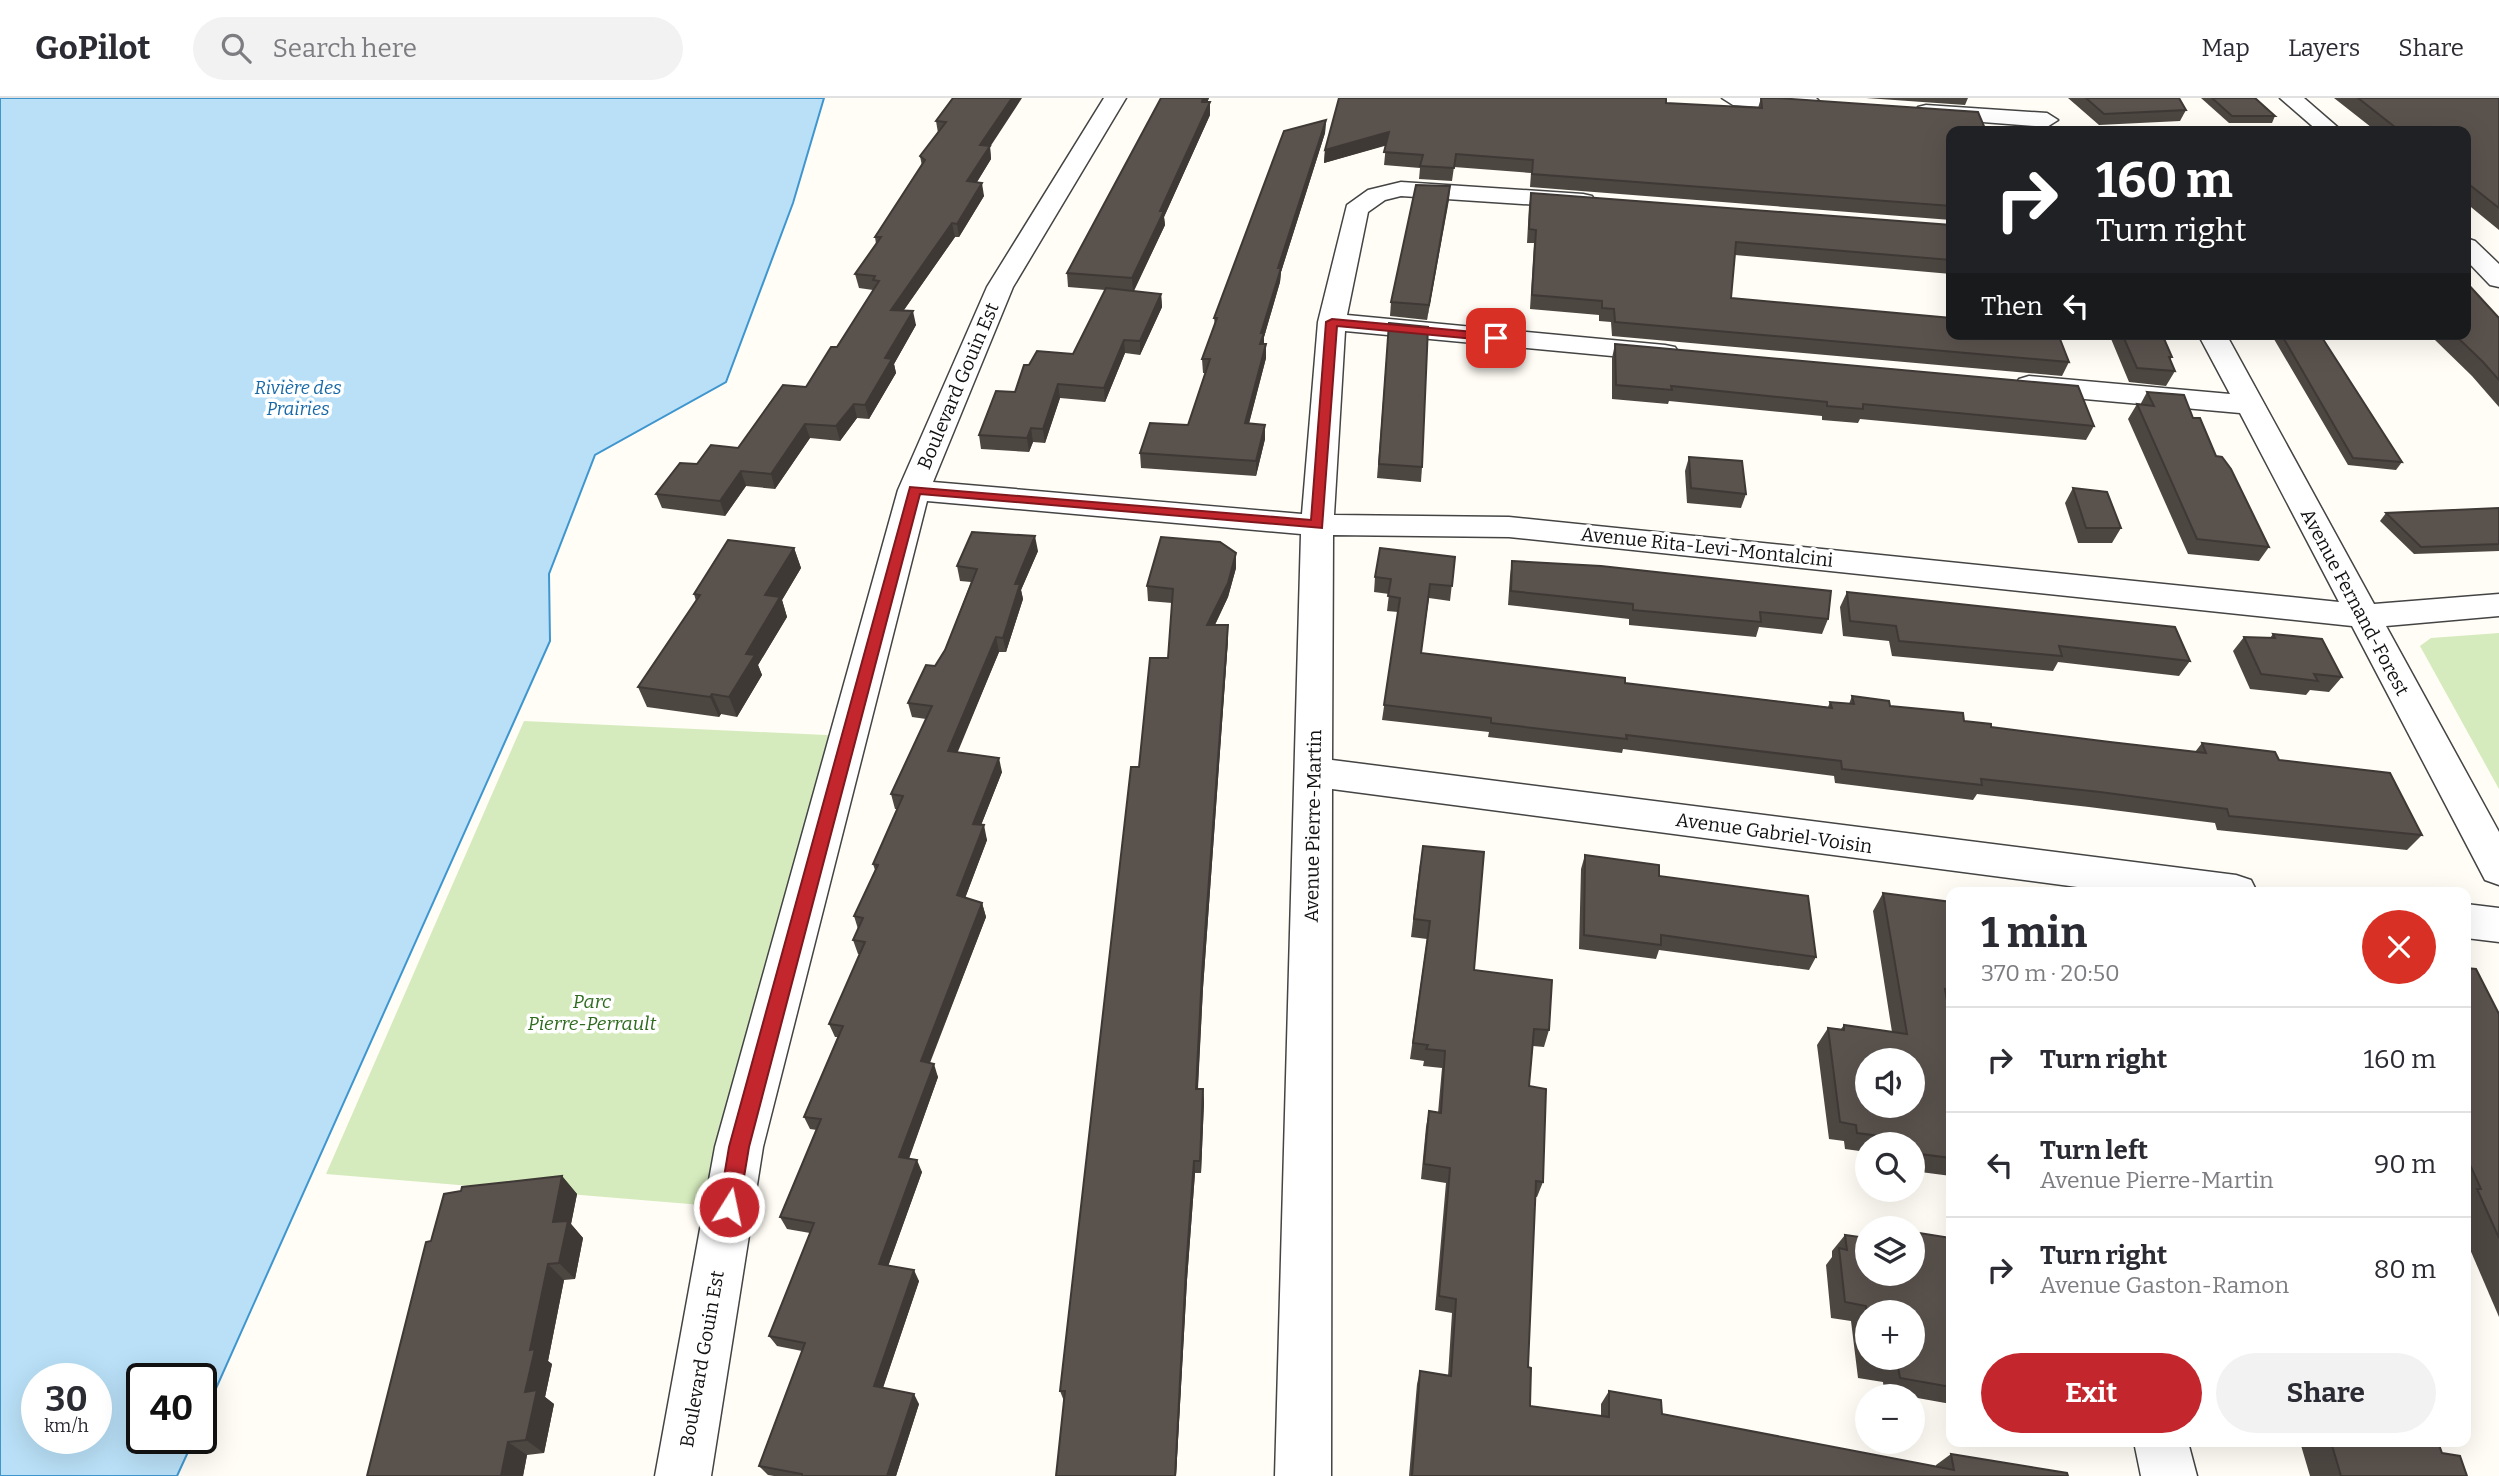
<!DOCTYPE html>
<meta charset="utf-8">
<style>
:root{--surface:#fff;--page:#f2f2f3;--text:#2b2b33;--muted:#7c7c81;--line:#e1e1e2;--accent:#c4262e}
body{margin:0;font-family:Bitter,serif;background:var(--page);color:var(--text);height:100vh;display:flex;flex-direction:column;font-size:26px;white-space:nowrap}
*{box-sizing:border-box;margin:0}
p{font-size:23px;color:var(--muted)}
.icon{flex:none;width:38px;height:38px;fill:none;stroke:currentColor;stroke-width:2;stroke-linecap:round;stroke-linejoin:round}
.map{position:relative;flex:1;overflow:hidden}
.side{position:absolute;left:1946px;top:789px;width:525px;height:560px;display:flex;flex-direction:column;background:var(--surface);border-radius:14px;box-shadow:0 7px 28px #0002}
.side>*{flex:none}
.hud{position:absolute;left:1946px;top:28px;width:525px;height:214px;border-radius:14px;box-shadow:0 7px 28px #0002;background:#202124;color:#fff;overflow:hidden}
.tools{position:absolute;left:1855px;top:950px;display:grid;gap:14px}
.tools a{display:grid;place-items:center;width:70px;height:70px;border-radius:50%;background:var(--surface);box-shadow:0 7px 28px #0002;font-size:35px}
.speed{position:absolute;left:21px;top:1265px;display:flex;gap:14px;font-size:35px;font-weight:700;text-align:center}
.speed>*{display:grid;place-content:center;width:91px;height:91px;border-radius:50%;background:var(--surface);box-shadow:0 7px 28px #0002;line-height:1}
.speed small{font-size:18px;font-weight:400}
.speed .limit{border:4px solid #111;border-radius:10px;background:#fff;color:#111}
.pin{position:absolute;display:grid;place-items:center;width:60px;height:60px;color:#fff;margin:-30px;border-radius:14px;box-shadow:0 4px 10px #0006}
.me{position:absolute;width:77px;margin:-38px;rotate:10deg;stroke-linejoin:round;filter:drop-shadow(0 0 5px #0008)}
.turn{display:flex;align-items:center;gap:24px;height:147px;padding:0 35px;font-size:32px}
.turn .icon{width:91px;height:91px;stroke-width:2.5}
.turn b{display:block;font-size:49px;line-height:60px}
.then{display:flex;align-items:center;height:66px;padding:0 35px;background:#0003;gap:14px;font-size:26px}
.round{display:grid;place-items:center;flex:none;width:74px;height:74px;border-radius:37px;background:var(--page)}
.overview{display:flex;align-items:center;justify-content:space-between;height:119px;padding:0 35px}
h1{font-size:42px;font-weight:700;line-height:52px}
.button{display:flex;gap:14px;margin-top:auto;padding:14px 35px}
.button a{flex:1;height:80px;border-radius:42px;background:var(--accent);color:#fff;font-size:28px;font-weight:700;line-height:80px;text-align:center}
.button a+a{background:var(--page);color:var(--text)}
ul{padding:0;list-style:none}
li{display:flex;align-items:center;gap:21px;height:105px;padding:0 35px;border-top:2px solid var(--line)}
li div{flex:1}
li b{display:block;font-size:26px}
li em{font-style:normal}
header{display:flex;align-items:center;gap:42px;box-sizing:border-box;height:98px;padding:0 35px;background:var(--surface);border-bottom:2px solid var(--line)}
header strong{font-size:33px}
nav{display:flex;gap:38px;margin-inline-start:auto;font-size:24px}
.search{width:490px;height:63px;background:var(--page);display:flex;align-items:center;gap:18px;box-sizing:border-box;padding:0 24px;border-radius:38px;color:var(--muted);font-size:26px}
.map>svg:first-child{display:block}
</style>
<header>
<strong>GoPilot</strong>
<div class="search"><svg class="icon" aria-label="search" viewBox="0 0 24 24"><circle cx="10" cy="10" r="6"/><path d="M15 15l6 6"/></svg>Search here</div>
<nav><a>Map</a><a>Layers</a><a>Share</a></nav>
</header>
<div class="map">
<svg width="2499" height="1378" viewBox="0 0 2499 1378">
<rect width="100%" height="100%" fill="#fffdf5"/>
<!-- green -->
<g fill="#d5ebbd">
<path d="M2499,535V691L2420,548L2431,540Z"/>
<path d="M524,623L847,638L726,1109L326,1076Z"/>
</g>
<!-- water -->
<path fill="#b9e0f7" stroke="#3f96cf" stroke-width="2" fill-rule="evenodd" d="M0,0H824L793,105L726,284L595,357L549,476L550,543L201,1324V1281H142V1340L194,1341L177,1378H0ZM37,1281H96V1340H37Z"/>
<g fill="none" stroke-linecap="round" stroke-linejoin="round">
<!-- minor casing -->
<g stroke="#444" stroke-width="3">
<g id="minor">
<path d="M1104,0H1126L1013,189L933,384L1302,416L1318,224L1347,107L1368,92L1401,84L1583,96L1592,98L1595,103L1592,108L1583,110L1401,98L1385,102L1368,114L1347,217L1665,247L1675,249L1679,255L1675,261L1665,263L1345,233L1334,417L1509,419L2339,504L2240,315L2029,296L2019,293L2015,287L2019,281L2029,278L2230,296L2198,236H2226L2374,506L2499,496V518L2386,528L2499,734V787L2485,782L2352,528L1509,439L1333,437L1332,662L2236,777L2251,782L2257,794H2115L1332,691L1331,1378H1275L1301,436L927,403L763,1049L711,1378H655L715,1049L898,392L987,189Z"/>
<path d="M1722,0H1816L1821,5L1810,12L1733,7Z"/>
<path d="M2280,0H2304L2342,33H2318Z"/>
<path d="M1926,7L2047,15L2058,22L2047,29L1918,19L1915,14L1918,9Z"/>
<path d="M2466,140L2475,143L2499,166V189L2490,187L2466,162Z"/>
<path d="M2466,806L2499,810V844L2466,840Z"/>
<path d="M2134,1344H2188L2197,1378H2141Z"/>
</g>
</g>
<!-- minor -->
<use href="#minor" fill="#fff" fill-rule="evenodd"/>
</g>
<!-- wall -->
<g fill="#4d4742" fill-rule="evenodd">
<path d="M953,0L990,49L991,61L977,84L984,98L959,139H955L904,212L916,227L894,266L896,275L869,321L857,320L840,343L810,340L775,391L746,388L725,418L662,410L656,396L697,366L738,350L806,289L837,249L873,192L859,190L855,176L876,146L875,139L922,68L920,58L938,35L936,23Z"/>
<path d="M1161,0H1209L1207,4H1210V17L1164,119L1165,127L1134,193L1161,196L1162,209L1140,257L1125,255L1105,304L1060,300L1045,345L1033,344L1029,354L981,351L979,337L1015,294L1029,267L1073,256L1105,192L1068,189L1067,175Z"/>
<path d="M1761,0L1951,33V122L1530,89L1531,75L1454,69L1452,83L1419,81L1420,70L1384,67L1386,47L1324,65L1325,52L1666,5L1758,10Z"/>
<path d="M1866,0H1968L1965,7Z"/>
<path d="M2068,0H2179L2186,12L2180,23L2099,27Z"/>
<path d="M2201,0H2255L2275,18L2272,25H2229Z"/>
<path d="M2334,0H2499V132L2466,105V33H2376Z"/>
<path d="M1326,22L1325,35L1281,174L1280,184L1264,239V246H1266V260L1249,326L1265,341L1256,378L1141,370L1140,355L1188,327L1205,275H1203L1202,261L1215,227L1214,220Z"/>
<path d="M1450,88L1427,222L1390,218L1391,204Z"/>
<path d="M1531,95L1951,127V176L1735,157L1731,200L2069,264L2062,278L1612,238L1611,224L1599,223V217L1530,211L1534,145H1527L1529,108Z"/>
<path d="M2499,220V309L2472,278L2434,241L2436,238L2435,236H2466Z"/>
<path d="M1389,225L1422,369L1421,384L1377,380Z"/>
<path d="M2109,236H2162L2172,259L2170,262L2175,273L2166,288L2129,284Z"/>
<path d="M2271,236H2324L2325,238L2323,242L2402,364L2396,372L2348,367Z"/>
<path d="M1615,246L2094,328L2086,342L1860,321L1858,325L1822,322V318L1669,303L1668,306L1612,301V260Z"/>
<path d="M2147,294L2193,320L2269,449L2259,463L2188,456L2128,321L2137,306L2140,307Z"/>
<path d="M1689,359L1746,396L1741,410L1687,405L1685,373Z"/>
<path d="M2073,390L2121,430L2112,445H2078L2065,405Z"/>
<path d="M2499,410V453L2414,456L2380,423L2386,415Z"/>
<path d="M794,450L801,470L782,502L787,519L758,567L762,577L737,619L721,616L719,619L647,609L638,589L696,503L694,496Z"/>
<path d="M1038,453L1021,492L1023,501L1006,554H999L957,654L1002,674L981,727L987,742L965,800L982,805L986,819L930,965L938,979L909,1061L922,1074L888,1168L919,1183L883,1290L919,1306L896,1378H774L768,1377L759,1368L802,1253L777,1248L769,1238L810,1135L787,1131L780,1119L817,1032L810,1031L804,1019L838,939H835L829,926L860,856H858L853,842L858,831L854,818L875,772L873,766L898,711H895L891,696L926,621L912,619L908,605L935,568L945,552L971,484L960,483L957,468Z"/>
<path d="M1455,459L1450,503L1429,500L1421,555L1625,585L1828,609L1830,604L1849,606L1852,598L1890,608L1991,629L2110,644L2195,654L2202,645L2279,662L2422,737L2407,752L2217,732L2215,725L2089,709L1977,696L1973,702L1835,685L1834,678L1623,651L1622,655L1488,639L1489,634L1382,622L1398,514L1387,513L1389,496L1374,494L1375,479Z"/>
<path d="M1512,463L1828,521L1822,536L1759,529L1756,539L1629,527V521L1508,507L1510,478Z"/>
<path d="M1236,470L1228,499L1215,527L1228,542L1203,890L1198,991H1203L1204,1004L1201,1075H1195L1187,1182L1176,1378L1064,1303L1060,1293L1139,669L1168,560L1172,505L1148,503L1147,488Z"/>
<path d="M1847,494L2190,563L2179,578L2058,564L2053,573L1892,558L1889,543L1843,538L1840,509Z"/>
<path d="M2273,536L2342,579L2329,594L2310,592L2306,597L2250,591L2233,553L2244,539L2270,540Z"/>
<path d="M1585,757L1659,778L1816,859L1809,872L1659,852L1656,861L1579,851L1581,771Z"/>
<path d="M1420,766L1474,872L1549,932L1544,949L1533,948L1529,988L1543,1084L1537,1099H1535L1528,1269L1530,1308L1601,1318V1306L1609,1293L1662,1316L1936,1369V1367L1951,1356L2068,1378H1409L1417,1286L1420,1273L1448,1278L1452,1215L1435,1212L1446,1085L1421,1081L1426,1029L1429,1013L1438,1015L1442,970L1423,968L1424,963L1410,961L1427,841L1411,839Z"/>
<path d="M1883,795L1951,804V911H1949L1951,927V1078L1913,1073V1046H1867V1054L1845,1051L1844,1043L1829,1041L1817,947L1828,930L1841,931L1844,927L1892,934L1873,813Z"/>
<path d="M2466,870L2499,916V1219L2466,1142Z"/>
<path d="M562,1078L577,1096L571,1126L583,1140L575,1181L564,1182L548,1263L552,1266L545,1299L554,1306L544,1355L527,1357L523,1378H367L431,1143L461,1093Z"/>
<path d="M1845,1137L1867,1176L1951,1140V1306L1884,1294L1883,1284L1858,1280L1851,1223L1831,1220L1826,1167L1832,1159V1153ZM1867,1214L1913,1260H1867Z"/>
<path d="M2300,1344H2438L2442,1355L2467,1378H2310Z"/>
</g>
<!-- shaded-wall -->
<g fill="#3f3936">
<path d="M1012,0H1022L990,49L991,61L969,97L967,83L980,47Z"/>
<path d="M1203,0H1209L1202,17V4Z"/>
<path d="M1210,4V17L1164,119L1165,127L1133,194L1132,180L1160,113Z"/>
<path d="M1326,22L1325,35L1281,174L1280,184L1264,239V249L1260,246L1261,235L1278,170Z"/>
<path d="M1389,34L1388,47L1324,65L1325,52Z"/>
<path d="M982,85L984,98L959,139L957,126Z"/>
<path d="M1450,88L1449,102L1427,222L1429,207Z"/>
<path d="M952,125L955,139L894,226L891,212Z"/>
<path d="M1161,196L1162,209L1140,257V243Z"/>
<path d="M913,213L916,227L894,266L896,275L869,321L865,307L885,260Z"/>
<path d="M1124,242L1125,255L1105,304L1104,290Z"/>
<path d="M1266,246V260L1245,340V325Z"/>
<path d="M1058,286L1060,300L1045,345L1043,331Z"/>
<path d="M854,306L857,320L840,343L836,328Z"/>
<path d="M805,326L810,340L775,391L771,376Z"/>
<path d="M1265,327V341L1256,378V363Z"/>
<path d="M1031,330L1033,344L1029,354L1027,340Z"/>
<path d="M741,373L746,388L725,418L720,403Z"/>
<path d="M1035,438L1038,453L1021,492L1023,501L1006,554L1003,540L1015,486Z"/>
<path d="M794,450L801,470L782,502L787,519L758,567L762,577L737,619L729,599L746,556L765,497Z"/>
<path d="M1236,455V470L1228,499L1208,541L1207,527Z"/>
<path d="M1228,527V542L1203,890L1197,1004L1196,991L1202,876Z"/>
<path d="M996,539L999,554L952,668L948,653Z"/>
<path d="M712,596L721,616L719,619L710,599Z"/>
<path d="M999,660L1002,674L976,740L973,726Z"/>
<path d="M984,727L987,742L961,811L957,797Z"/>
<path d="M982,805L986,819L925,976L921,963Z"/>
<path d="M934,966L938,979L905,1071L899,1059Z"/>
<path d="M1203,991L1204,1004L1201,1075L1200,1063Z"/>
<path d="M917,1062L922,1074L885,1177L879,1166Z"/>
<path d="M1194,1063L1195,1075L1187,1182L1176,1378H1175L1186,1171Z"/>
<path d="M562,1078L577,1096L571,1126L583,1140L575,1181L559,1165L553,1124Z"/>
<path d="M548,1166L564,1182L548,1263L552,1266L545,1299L554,1306L544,1355L526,1342L525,1294L530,1252Z"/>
<path d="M914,1172L919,1183L880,1298L874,1288Z"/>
<path d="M914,1296L919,1306L896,1378H887Z"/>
<path d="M508,1344L527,1357L523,1378H501Z"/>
</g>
<!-- building -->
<g fill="#5a524d" stroke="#3f3936" stroke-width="2" fill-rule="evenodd">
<path d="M953,0H1012L980,47L990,48L967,83L982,85L957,126L952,125L891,212L913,213L885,260L892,261L865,307L854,306L836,328L805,326L771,376L741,373L720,403L656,396L680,365L697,366L711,347L738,350L783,287L806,289L831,249H837L879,183L873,182L875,178L855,176L881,139H875L925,62L920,58L946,24L936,23Z"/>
<path d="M1161,0H1203L1202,4H1210L1160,113H1164L1132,180L1067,175Z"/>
<path d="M1339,0H1666V5L1762,10L1761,0H1777L1978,14L1986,33H1951V108L1532,76L1533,62L1456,56L1454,70L1420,68L1423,57L1384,54L1389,34L1325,52Z"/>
<path d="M2086,0H2179L2186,12L2104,16Z"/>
<path d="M2212,0H2255L2275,18H2232Z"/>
<path d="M2358,0H2499V110L2466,84V33H2400Z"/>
<path d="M1326,22L1278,170H1281L1261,235H1264L1260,246H1266L1245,325L1265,327L1256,363L1140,355L1150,325L1188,327L1210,261H1202L1217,220H1214L1284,33Z"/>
<path d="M1416,87L1450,88L1429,207L1391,204Z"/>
<path d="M1531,95L1951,127V162L1736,144L1731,200L1951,220V236H2058L2069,264L1615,224L1614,211L1602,210V203L1532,197L1536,132L1529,131Z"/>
<path d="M2466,184L2499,220V282L2483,264L2454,236H2466Z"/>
<path d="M1106,190L1161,196L1140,243L1124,242L1104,290L1058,286L1043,331L1031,330L1027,340L979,337L996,293L1015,294L1024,267H1029L1037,253L1073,256Z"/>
<path d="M1389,225L1428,229L1422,369L1379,366Z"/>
<path d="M2122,236H2162L2172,259H2169L2175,273L2137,270Z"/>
<path d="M2281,236H2324L2325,238H2321L2402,364L2353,360Z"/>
<path d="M1615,246L2078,288L2094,328L1863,306V311L1827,308V304L1671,288L1672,292L1616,287Z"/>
<path d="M2147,294L2184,297L2193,320H2200L2216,358L2222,359L2231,371L2269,449L2197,441L2137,306L2154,308Z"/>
<path d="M1689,359L1742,363L1746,396L1691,390Z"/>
<path d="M2073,390L2107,394L2121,430H2086Z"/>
<path d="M2499,410V446L2421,449L2386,415Z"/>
<path d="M972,434L1035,438L1015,486H1020L1003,540L996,539L948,653L999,660L973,726L984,727L957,797L982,805L921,963L934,966L899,1059L917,1062L879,1166L914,1172L874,1288L914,1296L887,1378H802V1376L759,1368L805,1245L769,1238L814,1125L780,1119L821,1021L804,1019L843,928L829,926L865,844L853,842L863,820L854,818L878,767L873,766L903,698L891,696L932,608L908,605L926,567L935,568L945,552L977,471L957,468Z"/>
<path d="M1161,439L1220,444L1236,455L1228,485L1207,527H1228L1202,876L1196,991H1203L1200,1063H1194L1186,1171L1175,1378H1056L1065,1293H1060L1131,669H1139L1150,560H1168L1173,491L1147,488Z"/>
<path d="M728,442L794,450L765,497L780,499L746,556L755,557L729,599L712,596L710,599L638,589L700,497L694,496Z"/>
<path d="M1380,450L1455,459L1452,488L1430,486L1421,555L1625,580V585L1832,610L1830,604L1854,606L1852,598L1889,603L1890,608L1963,615L1964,623L1991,626V629L2110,644L2206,655L2202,645L2275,654L2279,662L2390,675L2422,737L2229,718L2227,711L2100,694L1981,681L1982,687L1842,671L1841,663L1626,637L1627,641L1491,625V620L1384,607L1400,500L1388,498L1391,481L1375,479Z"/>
<path d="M1512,463L1601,468L1831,493L1828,521L1760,514L1761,524L1633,512V506L1511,493Z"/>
<path d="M1847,494L2175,529L2190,563L2059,548L2062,558L1899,543L1896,528L1850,523Z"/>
<path d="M2273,536L2322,541L2342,579L2314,576L2318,583L2261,576L2244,539L2275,540Z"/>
<path d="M1423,748L1484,754L1474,872L1552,882L1549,932L1534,931L1529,988L1546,991L1543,1084L1536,1083L1528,1269L1531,1270L1530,1308L1609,1319V1293L1661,1302L1662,1316L1954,1372L1951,1356L2067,1375L2068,1378H1412L1420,1273L1451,1278L1456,1201L1439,1198L1450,1070L1424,1066L1429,1013L1441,1015L1445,953L1426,951L1428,947L1413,945L1430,823L1414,821Z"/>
<path d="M1585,757L1659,767V778L1808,798L1816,859L1661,837V847L1584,837Z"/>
<path d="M1883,795L1951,804V892L1945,891L1951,927V1060L1913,1055V1046H1889L1888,1039L1857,1035L1856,1027L1840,1024L1828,930L1844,932V927L1907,936ZM1867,962H1913V1008H1867Z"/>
<path d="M2466,870L2476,871L2499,916V1140L2477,1091H2481L2466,1058Z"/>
<path d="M562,1078L553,1124L568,1123L559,1165L548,1166L530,1252L535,1251L525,1294L537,1292L526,1342L508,1344L501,1378H367L426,1144L431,1143L444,1096L461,1093L462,1089Z"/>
<path d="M1913,1134L1951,1140V1289L1900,1280L1898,1269L1872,1265V1260H1913V1214H1867V1222L1866,1208L1845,1204L1839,1150L1847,1152L1845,1137L1867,1140V1176H1913Z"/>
<path d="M2331,1344H2438L2442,1355L2460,1358L2467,1378H2341Z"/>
</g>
<!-- route -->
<path fill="#c4262e" stroke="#7f191e" stroke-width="2" d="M1332,221L1496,236L1502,240L1496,243L1337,228L1322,430L920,396L749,1049L739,1109L736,1116L729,1119L722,1116L719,1109L729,1049L910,389L1311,422L1326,224Z"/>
<g text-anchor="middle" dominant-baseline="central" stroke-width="7" stroke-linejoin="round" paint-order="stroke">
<!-- far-water labels -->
<g font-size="18" font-style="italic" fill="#1768a6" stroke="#fff">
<text x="298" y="290">Rivière des<tspan x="298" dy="21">Prairies</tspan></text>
</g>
<!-- street labels -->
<g font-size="19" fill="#111" stroke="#fff">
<text transform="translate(958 288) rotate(-67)">Boulevard Gouin Est</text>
<text transform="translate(1707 449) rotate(6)">Avenue Rita-Levi-Montalcini</text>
<text transform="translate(2355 504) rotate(62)">Avenue Fernand-Forest</text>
<text transform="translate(1313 728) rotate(-89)">Avenue Pierre-Martin</text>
<text transform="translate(1774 735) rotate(8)">Avenue Gabriel-Voisin</text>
<text transform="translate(702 1261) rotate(-80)">Boulevard Gouin Est</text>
</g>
<!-- park labels -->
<g font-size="19" font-style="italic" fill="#2f6b1f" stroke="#fff">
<text x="592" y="903">Parc<tspan x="592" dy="22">Pierre-Perrault</tspan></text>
</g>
</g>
</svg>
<div class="tools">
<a><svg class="icon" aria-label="sound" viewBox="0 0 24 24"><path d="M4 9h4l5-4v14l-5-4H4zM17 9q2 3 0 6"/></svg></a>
<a><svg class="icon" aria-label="search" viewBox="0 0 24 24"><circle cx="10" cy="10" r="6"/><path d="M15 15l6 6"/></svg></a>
<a><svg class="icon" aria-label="layers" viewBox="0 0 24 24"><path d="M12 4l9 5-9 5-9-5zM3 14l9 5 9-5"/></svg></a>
<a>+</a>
<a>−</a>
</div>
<div class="speed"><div>30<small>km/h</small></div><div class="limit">40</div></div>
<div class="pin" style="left:1496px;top:240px;background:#d93025"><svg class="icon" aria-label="arrive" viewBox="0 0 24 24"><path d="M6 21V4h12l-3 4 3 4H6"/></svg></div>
<svg class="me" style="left:729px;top:1109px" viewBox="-20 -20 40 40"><circle r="17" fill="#c4262e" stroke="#fff" stroke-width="3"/><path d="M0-11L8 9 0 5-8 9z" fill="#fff"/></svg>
<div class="hud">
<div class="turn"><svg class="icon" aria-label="right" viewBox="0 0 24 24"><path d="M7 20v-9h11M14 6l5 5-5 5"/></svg><div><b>160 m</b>Turn right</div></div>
<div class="then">Then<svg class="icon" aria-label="left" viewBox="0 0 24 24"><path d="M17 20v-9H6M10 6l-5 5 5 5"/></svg></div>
</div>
<section class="side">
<div class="overview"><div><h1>1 min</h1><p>370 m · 20:50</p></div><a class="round" style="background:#d93025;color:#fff"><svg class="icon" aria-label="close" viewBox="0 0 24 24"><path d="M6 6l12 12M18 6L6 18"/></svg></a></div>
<ul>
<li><svg class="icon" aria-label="right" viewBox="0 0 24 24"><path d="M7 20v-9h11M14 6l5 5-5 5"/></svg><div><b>Turn right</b></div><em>160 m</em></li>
<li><svg class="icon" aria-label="left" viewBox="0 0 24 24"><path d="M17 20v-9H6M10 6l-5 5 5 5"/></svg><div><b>Turn left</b><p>Avenue Pierre-Martin</p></div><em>90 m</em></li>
<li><svg class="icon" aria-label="right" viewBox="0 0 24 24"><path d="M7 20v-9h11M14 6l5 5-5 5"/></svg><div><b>Turn right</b><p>Avenue Gaston-Ramon</p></div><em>80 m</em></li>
</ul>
<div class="button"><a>Exit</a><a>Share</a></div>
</section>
</div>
